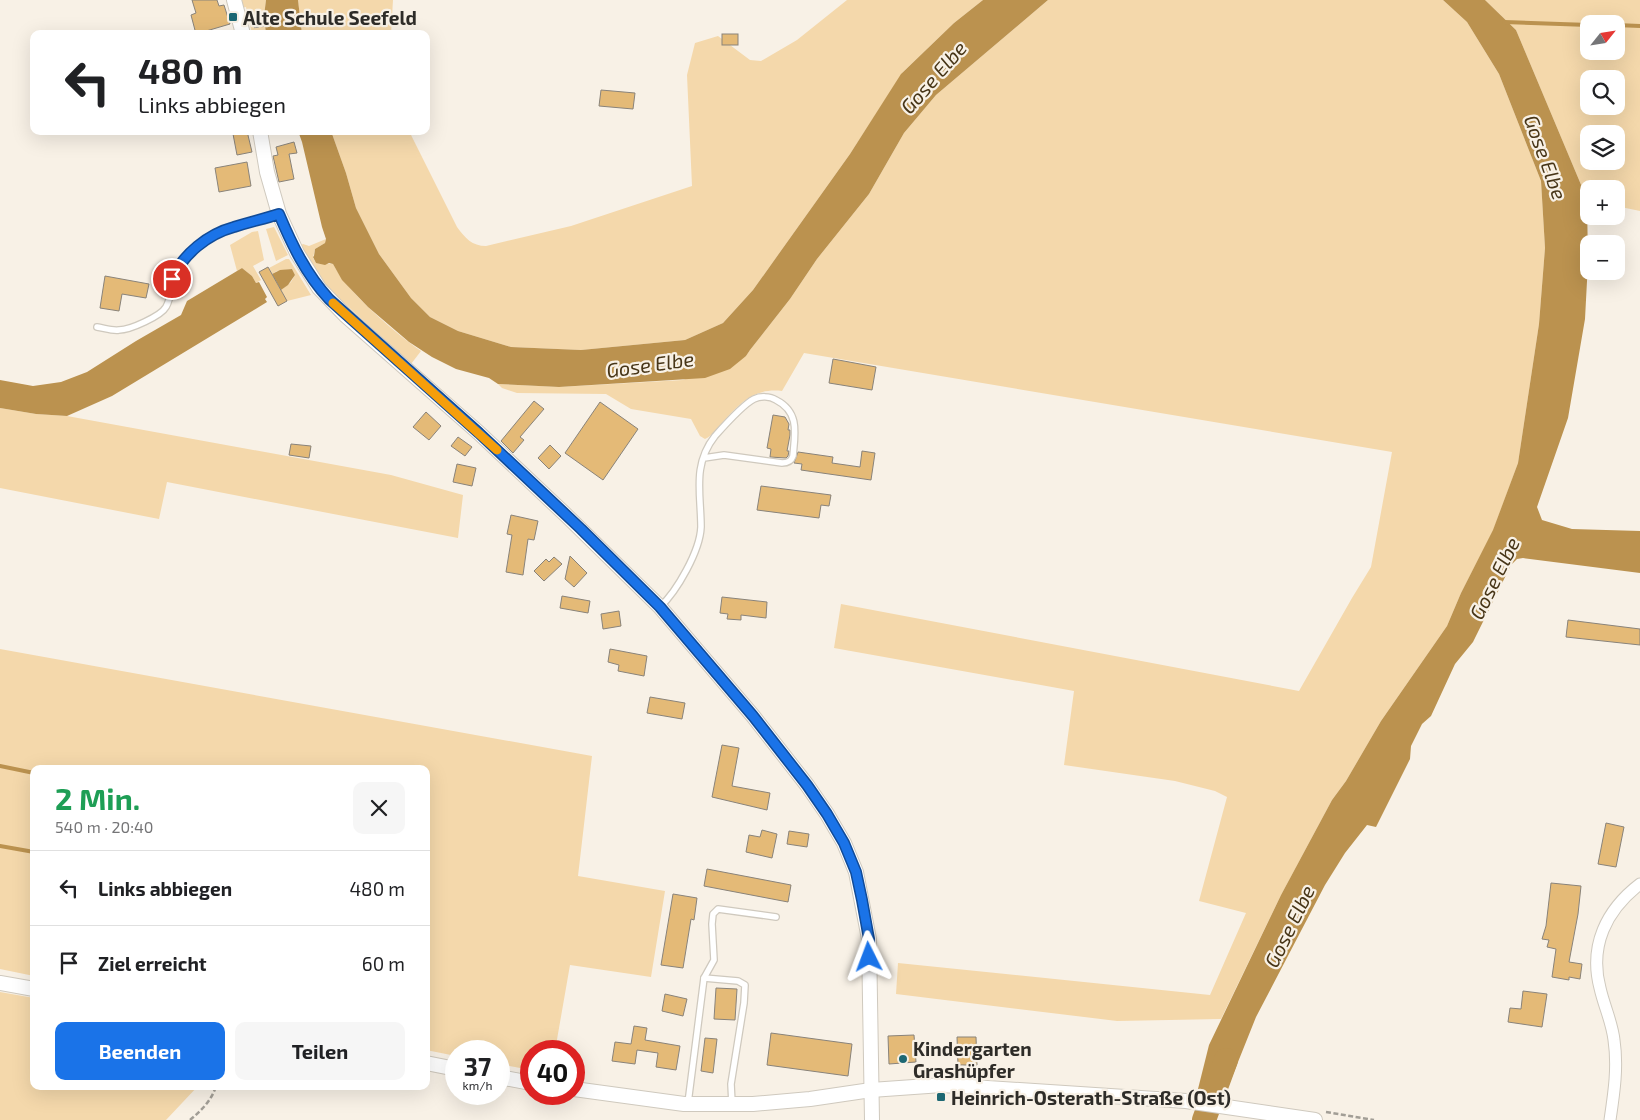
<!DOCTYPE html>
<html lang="de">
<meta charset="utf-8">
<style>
:root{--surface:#fff;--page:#f6f6f6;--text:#202124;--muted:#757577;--line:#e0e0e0;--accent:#1a73e8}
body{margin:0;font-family:"Exo 2",sans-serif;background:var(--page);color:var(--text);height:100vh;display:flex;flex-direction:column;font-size:19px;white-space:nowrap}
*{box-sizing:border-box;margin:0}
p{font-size:16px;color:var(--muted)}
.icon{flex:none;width:28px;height:28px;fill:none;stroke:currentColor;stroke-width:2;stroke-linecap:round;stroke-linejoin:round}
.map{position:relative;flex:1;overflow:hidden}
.panel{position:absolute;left:30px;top:765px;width:400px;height:325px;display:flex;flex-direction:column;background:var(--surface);border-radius:10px;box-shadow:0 5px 20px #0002}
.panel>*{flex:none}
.top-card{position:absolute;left:30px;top:30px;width:400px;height:105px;border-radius:10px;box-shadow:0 5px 20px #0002;background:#fff;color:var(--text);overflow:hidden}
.needle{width:32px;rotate:60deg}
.controls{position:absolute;left:1580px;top:15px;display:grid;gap:10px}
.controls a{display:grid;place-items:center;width:45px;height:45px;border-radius:10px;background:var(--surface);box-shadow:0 5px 20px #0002;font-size:25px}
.speed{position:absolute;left:445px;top:1040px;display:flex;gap:10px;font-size:25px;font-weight:700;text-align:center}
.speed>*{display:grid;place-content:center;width:65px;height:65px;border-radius:50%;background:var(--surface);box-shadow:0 5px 20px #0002;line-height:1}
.speed small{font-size:12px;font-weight:400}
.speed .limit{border:8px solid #d22;background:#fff;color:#111}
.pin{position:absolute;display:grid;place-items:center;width:42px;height:42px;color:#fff;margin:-21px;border:2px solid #fff;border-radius:50%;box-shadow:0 1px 5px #0007}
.me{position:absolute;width:55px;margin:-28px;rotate:357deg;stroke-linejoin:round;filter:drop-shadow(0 0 4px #0008)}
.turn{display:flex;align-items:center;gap:18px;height:105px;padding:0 25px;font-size:22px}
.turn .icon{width:65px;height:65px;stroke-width:2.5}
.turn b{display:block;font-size:35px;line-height:42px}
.round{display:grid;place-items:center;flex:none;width:52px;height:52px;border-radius:10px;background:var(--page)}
.summary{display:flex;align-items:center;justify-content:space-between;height:85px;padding:0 25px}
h1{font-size:30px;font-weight:700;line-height:38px;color:#1e9e55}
.button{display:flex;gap:10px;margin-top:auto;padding:10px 25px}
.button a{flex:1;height:58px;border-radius:10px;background:var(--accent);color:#fff;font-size:20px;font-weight:700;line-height:58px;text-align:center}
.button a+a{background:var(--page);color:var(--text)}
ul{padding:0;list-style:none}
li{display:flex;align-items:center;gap:15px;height:75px;padding:0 25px;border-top:1px solid var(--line)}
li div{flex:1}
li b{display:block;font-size:19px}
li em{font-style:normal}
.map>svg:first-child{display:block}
</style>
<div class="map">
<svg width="1640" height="1120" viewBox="0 0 1640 1120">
<rect width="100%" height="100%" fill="#f8f1e6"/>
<!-- green -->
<g fill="#f4d8ab" fill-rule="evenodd">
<path d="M239,0H266L264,16L266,34H252L246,7L242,8Z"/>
<path d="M298,0H393L391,34H302Z"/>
<path d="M847,0H983L954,23L903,72L850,154L753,290L723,323L685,340L581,350L511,347L458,331L430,317L411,298L379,254L356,208L346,173L331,131H409L457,227C465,238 472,246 486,246L571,226L692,186L687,75L695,43L718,36L750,60L761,61L797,40Z"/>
<path d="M1048,0H1443L1467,22L1499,74L1541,181L1545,248L1539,324L1518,463L1493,531L1461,593L1447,626L1381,721L1346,781L1332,800L1281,895L1221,1019L1117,1021L896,994L898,963L1210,995L1246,913L1199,901L1227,797L1215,791L1175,781L1064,765L1074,691L834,648L841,604L1299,691L1352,598L1371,567L1392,452L804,353L782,391C753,388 740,403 722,423C717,429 712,436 705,439L700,436L691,419L631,409L606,394L517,393L502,388L498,384L559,387L683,380L746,356L750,350L790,299L817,259L869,194L904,133L936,95Z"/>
<path d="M1485,0H1640V211L1616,206V189H1589V199H1587L1516,30ZM1589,24H1616V51H1589ZM1589,79H1616V106H1589ZM1589,134H1616V161H1589Z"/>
<path d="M274,227L288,255L276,261L266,229Z"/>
<path d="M258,231L264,260L253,266L261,280L256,283L252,276L242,268L237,271L230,245L252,232Z"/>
<path d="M326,239L325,243L315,249L313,258L316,263L333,264C348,293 394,332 421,351L411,364L330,290L321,280L300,246L303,244L309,246Z"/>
<path d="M286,259H289L311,295L287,301L281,290L291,282L295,275L292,269L277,271L272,274L269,268Z"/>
<path d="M0,408L36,414L67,416L391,475L463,495L458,538L167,482L159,519L0,488Z"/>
<path d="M0,649L592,756L578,876L665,891L651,977L570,965L555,1051H531V1070L499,1064V1051H456V1056L426,1050V769H34V976L0,969Z"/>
<path d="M0,992L34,998V1086H198L166,1120H0Z"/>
</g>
<!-- water -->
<g fill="#bb924f">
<path d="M266,0H298L302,34H266L264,16Z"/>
<path d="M983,0H1048L936,95L904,133L869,194L817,259L790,299L750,350L746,356L730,369L705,378L559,387L498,384L489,378L456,369L432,357L409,342L368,307L342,280L333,264L329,263L325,265L316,263L313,257L314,256L315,249L325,243L326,239L322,227L302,142L298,131H331L346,173L356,208L379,254L411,298L430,317L458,331L511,347L581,350L685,340L723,323L753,290L850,154L901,74L954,23Z"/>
<path d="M1443,0H1485L1516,30L1587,199L1588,262L1585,319L1568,418L1537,507L1542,520L1572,529L1640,531V573L1523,558L1517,559L1511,565L1473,642L1455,664L1431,716L1422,724L1411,746L1410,759L1376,827L1367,825L1345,853L1325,885L1256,1017L1226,1092L1198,1089L1209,1045L1281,895L1332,800L1346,781L1381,721L1447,626L1461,593L1493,530L1518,463L1539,324L1545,248L1541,181L1499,74L1467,22Z"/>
<path d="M242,268L252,276L256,283L259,282L267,297L265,299L267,302L112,396L67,416L36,414L0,408V380L33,386L61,382L87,372L136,341L181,315L187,301Z"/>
<path d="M292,269L295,275L288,285L281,290L272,274L280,270Z"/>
</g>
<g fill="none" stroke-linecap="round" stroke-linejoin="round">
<!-- stream -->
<g stroke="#bb924f" stroke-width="4">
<path d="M1504,22L1589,25"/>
<path d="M1616,25L1640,26"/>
<path d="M0,766L34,773"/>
<path d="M0,846L34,852"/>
<path d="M426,847H427"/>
</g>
<!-- river -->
<path stroke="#bb924f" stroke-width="24" d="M1204,1120L1226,1060"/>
</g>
<!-- building -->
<g fill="#e4ba77" stroke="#89837a">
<path d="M192,0H217L219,6L224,5L230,24L196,34L191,15L196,13Z"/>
<rect x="722" y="34" width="16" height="11"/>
<path d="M601,90L635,93L633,109L599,106Z"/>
<path d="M243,131H247L252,152L237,155L233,134Z"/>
<path d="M294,142L297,153L289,154L294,179L279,182L273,156L278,155L276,147Z"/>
<path d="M247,162L251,186L219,192L215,168Z"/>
<path d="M268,267L287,301L278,306L259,272Z"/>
<path d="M105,276L149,284L146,298L122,294L119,311L100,308Z"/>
<path d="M833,359L876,367L872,390L829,383Z"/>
<path d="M534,401L544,409L520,437L524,440L513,453L501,441Z"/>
<path d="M600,402L638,429L603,480L565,453Z"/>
<path d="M426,412L441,426L429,440L413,427Z"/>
<path d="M773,415L785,417L789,424L788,430H790V435L787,451H789L788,456L786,458L770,457L771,449L767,448Z"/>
<path d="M458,437L472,447L465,456L451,446Z"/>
<path d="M291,444L311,446L309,458L289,455Z"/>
<path d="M550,445L561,456L549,469L538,458Z"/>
<path d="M862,451L875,453L871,480L801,470L802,464L794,463L798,452L833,457L832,463L860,467Z"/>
<path d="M457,464L476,468L472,486L453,482Z"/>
<path d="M761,486L831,495L829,506L821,505L819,518L757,510Z"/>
<path d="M511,515L538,521L534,540L528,539L523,575L506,572L512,535L507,534Z"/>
<path d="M570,556L587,573L574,587L565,579Z"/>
<path d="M554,557L562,564L544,581L534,571L546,559L549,562Z"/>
<path d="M562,596L590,601L588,613L560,608Z"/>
<path d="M722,597L767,602L766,618L741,615V620L727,619L728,614L720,613Z"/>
<path d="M619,611L621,626L603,629L601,614Z"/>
<path d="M1568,620L1640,629V645L1566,637Z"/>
<path d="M610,649L647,656L644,676L618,671L619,665L608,662Z"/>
<path d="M650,697L685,703L682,719L647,713Z"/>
<path d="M722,745L739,748L732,786L770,793L767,810L712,797Z"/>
<path d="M1606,823L1624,827L1616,867L1598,864Z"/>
<path d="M762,830L777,834L772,858L746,852L749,835L760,837Z"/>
<path d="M789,831L809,834L807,847L787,844Z"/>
<path d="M707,869L791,885L788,902L704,886Z"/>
<path d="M1551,883L1581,886L1578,914L1569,962L1582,964L1580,979L1569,977V980L1552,977L1556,949L1547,947L1549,940L1542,939L1546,926Z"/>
<path d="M673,894L697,898L694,920L691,919L683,968L661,965Z"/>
<path d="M716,988L737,989L735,1020L714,1019Z"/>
<path d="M1523,991L1547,994L1542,1027L1508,1022L1510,1008L1521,1009Z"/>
<path d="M665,994L687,999L683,1016L662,1011Z"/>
<path d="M634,1026L647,1028L645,1040L680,1046L676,1070L656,1067L658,1053L637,1050L635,1064L612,1061L615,1042L631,1044Z"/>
<path d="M771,1033L852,1044L848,1076L767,1065Z"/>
<path d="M914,1035L916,1062L889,1064L888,1036Z"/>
<path d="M957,1037H976L977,1065H958Z"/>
<path d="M705,1038L717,1039L713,1073L701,1071Z"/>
</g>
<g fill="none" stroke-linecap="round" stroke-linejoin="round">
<!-- service casing -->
<g stroke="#cfc9be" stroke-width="8">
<g id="service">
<path d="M97,327C104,328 112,331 119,330C130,330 161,316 166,307C173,295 170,280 177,267C182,258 194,250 202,243C223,225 254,223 279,214"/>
<path d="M660,607C677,591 700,551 701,527C701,494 692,465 715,436C723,427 744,404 754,399C760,396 770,396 776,400C800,412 795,434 793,456C791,462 787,463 782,463L724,455L704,458"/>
<path d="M704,978L738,981L745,985L744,1003L731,1084L732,1104"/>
<path d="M688,1103L704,978L714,960L712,924L713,914L718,909L776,917"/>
</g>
</g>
<!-- minor casing -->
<g stroke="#cfc9be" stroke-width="13">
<path id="minor" d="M1610,1120C1614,1093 1618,1067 1614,1040C1612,1022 1604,1006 1600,988C1589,946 1606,910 1640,884"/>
</g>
<!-- tertiary casing -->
<g stroke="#cfc9be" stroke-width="16">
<g id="tertiary">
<path d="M234,0L243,34"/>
<path d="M260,131L267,172L279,214L297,253L319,288L345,315L479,433L567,516L660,607L753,716L807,785L827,814L844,843L856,872L869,939L872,1120"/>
<path d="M0,983L34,989"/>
<path d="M426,1063L456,1069"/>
<path d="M499,1077L531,1083"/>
<path d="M574,1089L684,1104H753L810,1099L871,1090L942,1085L1186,1101L1315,1120"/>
</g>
</g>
<!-- path -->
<g stroke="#a29e96" stroke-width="2.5" stroke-dasharray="5 2.5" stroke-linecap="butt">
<path d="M254,27L268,25"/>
<path d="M1326,1112L1374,1120"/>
<path d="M190,1120C201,1111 212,1100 216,1086"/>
</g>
<!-- service -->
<use href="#service" stroke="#fff" stroke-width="5.5"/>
<!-- minor -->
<use href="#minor" stroke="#fff" stroke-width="11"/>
<!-- tertiary -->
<use href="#tertiary" stroke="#fff" stroke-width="14"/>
</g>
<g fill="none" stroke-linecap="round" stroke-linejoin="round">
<!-- route casing -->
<g stroke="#114b97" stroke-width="12">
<path id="route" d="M172,279C183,254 208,234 234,227C249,222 264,219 279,214C292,245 306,274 329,299L479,433L581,529L660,607L753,716L807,785L827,814L844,843L856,872L862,900L869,939V957"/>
</g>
<!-- route -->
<use href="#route" stroke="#1a73e8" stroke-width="9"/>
<!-- slow -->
<path stroke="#f59e0b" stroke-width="9" d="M333,303L497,450"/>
</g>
<!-- markers -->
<g fill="#1d6873" stroke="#f8f1e6" stroke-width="2">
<rect x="228" y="12" width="10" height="10" rx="2.5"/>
<circle cx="903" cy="1059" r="5"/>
<rect x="936" y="1092" width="10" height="10" rx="2.5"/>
</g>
<g text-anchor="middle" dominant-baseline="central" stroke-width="4.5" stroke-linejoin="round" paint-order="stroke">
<!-- poi labels -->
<g font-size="19" font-weight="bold" fill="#2e2c28" stroke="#f8f1e6" text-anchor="start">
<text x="243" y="17">Alte Schule Seefeld</text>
<text x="913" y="1048">Kindergarten<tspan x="913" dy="22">Grashüpfer</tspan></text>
<text x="951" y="1097">Heinrich-Osterath-Straße (Ost)</text>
</g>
<!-- water labels -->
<g font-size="20" font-style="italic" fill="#473517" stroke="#f8f1e6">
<text transform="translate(933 77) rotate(-49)">Gose Elbe</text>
<text transform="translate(1546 157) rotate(70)">Gose Elbe</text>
<text transform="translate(650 364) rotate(-8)">Gose Elbe</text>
<text transform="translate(1494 578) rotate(-64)">Gose Elbe</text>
<text transform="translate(1289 926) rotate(-64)">Gose Elbe</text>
</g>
</g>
</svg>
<div class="controls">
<a><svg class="needle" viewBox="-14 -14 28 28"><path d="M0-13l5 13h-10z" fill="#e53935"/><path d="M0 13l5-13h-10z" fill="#757577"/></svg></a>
<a><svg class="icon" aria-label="search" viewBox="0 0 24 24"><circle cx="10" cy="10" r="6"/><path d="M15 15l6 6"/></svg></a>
<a><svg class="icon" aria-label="layers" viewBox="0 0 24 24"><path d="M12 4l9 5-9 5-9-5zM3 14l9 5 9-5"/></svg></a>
<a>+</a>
<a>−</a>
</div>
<div class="speed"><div>37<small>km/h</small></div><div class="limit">40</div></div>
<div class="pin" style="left:172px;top:279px;background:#d93025"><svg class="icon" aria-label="arrive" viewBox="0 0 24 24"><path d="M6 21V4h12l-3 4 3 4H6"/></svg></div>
<svg class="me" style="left:869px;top:957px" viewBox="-20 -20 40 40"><path d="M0-17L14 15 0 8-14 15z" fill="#1a73e8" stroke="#fff" stroke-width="4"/></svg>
<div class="top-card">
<div class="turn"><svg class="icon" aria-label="left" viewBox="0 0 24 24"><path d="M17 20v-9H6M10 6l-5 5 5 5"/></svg><div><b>480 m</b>Links abbiegen</div></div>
</div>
<section class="panel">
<div class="summary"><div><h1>2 Min.</h1><p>540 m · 20:40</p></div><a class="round"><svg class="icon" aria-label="close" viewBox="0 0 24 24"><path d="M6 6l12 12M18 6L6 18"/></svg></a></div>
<ul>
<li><svg class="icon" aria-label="left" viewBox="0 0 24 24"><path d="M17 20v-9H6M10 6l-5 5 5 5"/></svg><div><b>Links abbiegen</b></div><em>480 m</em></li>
<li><svg class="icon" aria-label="arrive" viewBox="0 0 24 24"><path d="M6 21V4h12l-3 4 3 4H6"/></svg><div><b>Ziel erreicht</b></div><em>60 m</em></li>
</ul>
<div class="button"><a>Beenden</a><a>Teilen</a></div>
</section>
</div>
